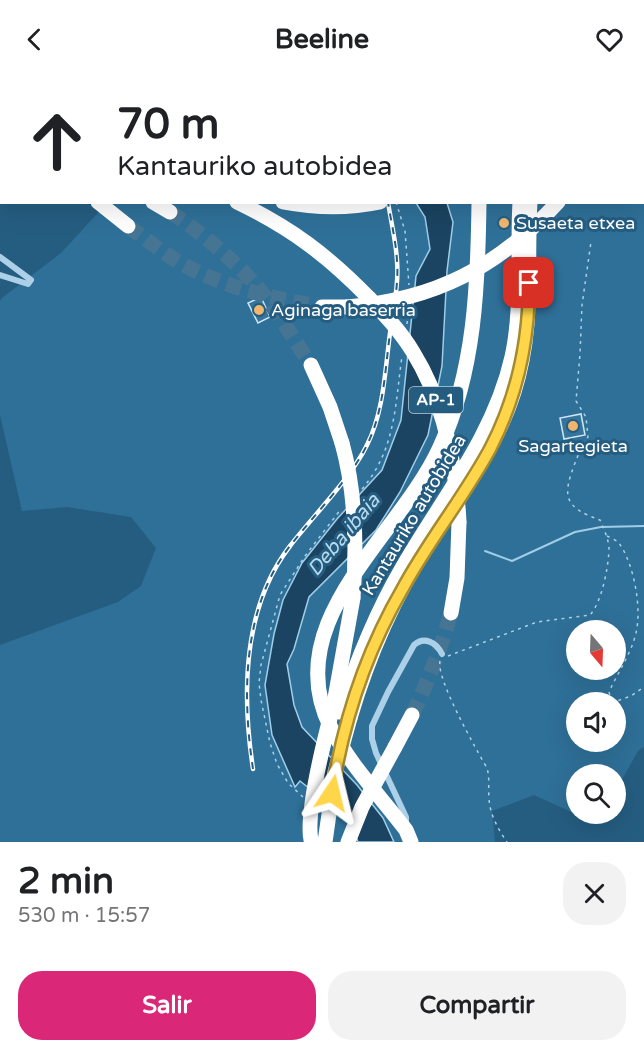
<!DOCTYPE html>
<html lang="es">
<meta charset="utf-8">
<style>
:root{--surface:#fff;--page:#f2f2f2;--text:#202124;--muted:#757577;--accent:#db2777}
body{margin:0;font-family:"Varela Round",sans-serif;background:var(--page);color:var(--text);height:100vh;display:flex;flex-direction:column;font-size:22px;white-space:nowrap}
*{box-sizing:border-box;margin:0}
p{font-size:20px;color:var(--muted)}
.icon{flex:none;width:33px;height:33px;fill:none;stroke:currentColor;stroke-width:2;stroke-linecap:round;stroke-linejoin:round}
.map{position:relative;height:764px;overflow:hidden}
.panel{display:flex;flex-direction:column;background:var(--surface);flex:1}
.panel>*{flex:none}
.top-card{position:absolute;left:0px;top:0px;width:645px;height:126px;box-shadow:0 6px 24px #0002;background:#fff;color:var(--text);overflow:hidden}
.needle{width:39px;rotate:161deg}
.controls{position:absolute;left:566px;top:542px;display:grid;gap:12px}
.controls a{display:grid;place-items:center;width:60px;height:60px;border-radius:50%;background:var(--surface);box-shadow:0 6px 24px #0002;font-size:30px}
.pin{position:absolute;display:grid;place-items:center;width:51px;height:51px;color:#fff;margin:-26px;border-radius:12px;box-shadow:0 3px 9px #0006}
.me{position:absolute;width:66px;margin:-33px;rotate:10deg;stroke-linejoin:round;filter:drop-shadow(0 0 4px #0008)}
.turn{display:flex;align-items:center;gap:21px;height:126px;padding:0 18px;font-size:27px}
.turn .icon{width:78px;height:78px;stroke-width:2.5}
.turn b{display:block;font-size:42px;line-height:51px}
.round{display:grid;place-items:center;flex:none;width:63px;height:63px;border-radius:24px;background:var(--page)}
.overview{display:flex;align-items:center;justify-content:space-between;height:102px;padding:0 18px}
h1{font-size:36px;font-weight:800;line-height:45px}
.primary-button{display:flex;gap:12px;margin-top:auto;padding:12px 18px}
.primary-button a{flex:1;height:69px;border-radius:24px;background:var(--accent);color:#fff;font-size:24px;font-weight:800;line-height:69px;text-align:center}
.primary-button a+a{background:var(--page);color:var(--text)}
header{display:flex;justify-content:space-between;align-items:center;height:78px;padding:0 18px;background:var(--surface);font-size:27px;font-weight:800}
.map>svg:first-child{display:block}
</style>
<header><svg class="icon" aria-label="back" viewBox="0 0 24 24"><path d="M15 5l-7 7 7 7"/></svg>Beeline<svg class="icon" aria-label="heart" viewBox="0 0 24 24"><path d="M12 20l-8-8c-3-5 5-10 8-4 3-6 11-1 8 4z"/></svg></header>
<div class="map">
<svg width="644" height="764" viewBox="0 0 644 764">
<rect width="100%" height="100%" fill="#255d81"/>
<!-- green -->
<path fill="#2f7098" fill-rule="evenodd" d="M96,0H644V669L638,673L615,714V696H576V735H584L580,738L534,717L492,733L495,764H0V567L118,524L141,508L156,470L131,439L67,429L22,433L0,337V223L2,220L61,175L107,125L644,124V2ZM576,552H615V591H576ZM576,624H615V663H576Z"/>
<!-- water -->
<path fill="#1a4461" stroke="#a0cde7" stroke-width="1.5" d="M416,125H447L453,144L447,193L442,288L428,357L400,414L376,452L309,519L294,571L287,586L294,627L302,649L357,707L383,740L394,764H358L350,743L300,703L295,709L272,657L265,607L274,556L283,522L302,485L337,441L382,392L401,342L416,198L430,171L425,139Z"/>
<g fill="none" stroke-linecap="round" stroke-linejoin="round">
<!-- stream -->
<path stroke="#a0cde7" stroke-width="2" d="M485,473L512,483L575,454L601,449L644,448"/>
<!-- river -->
<path stroke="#1a4461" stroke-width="12" d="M198,0L201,2"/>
</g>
<!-- building -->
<g fill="#35759d" stroke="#cfe7f5" stroke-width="1.5">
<path d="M261,219L270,239L258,245L248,225Z"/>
<path d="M581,336L585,357L564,361L560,340Z"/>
</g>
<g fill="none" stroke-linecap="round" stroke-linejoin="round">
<!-- highway-tunnel -->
<g stroke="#467594" stroke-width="15" stroke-dasharray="15 8" stroke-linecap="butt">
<path d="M502,2L503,0"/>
<path d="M644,7V6"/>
<path d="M170,134C201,154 230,179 255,206C276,231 293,260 311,287"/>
<path d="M128,148C144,160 160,172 177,183C221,209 272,220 322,229"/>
<path d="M412,637C428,603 441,571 451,535"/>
</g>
<!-- path -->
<g stroke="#acd0e7" stroke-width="1.5" stroke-dasharray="3 4.5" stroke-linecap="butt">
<path d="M396,124L405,153L409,207"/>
<path d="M407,246L408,230"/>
<path d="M362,411C396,371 395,327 402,278"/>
<path d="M607,458C611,460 616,462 619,465C634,486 642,530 636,555C631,576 618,594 609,614L611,621L617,623L631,618L644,609"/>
<path d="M448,578L537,544L590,537C602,524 609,487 609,469C608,460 604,451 600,442C564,429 562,419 575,385C579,376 581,366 588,359L586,339L576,323L580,276L582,227L591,164"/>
<path d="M440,583C436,601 476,671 487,690C490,701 488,708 489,719C489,735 498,751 507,764"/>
<path d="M303,719L288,705L277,686L270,665L261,622L259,605L261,587L280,517L305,478L341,431"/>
</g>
<!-- lane -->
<path stroke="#acd0e7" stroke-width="4" d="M468,0V2"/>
<!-- street -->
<g stroke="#acd0e7" stroke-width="6">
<path d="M0,179L31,202L28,206L0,197"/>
<path d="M406,746V739L376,675L372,661V648L388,614L414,567C424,558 436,564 442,576"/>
</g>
<!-- primary -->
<path stroke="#edf6fd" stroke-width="12" d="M225,0L227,2"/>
<!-- highway -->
<g stroke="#fff" stroke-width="15">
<path d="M539,2L540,0"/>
<path d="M553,2L554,0"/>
<path d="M568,2L569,0"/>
<path d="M0,44L2,45"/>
<path d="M0,71H2"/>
<path d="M98,124L128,148"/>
<path d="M153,124L170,134"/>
<path d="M237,124C291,150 327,177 369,220"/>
<path d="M283,124C315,130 347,131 380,124"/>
<path d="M322,229H347"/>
<path d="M311,287L330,329L342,365"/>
<path d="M451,535L457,500L459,444"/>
<path d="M335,620L353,520"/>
<path d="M340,634C356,585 375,537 401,492C441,422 494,359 512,279C523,229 517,175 520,124"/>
<path d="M350,640C368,579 393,521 428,467C460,418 496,371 514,314C535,248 526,191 530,124"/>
<path d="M395,669L412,637"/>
<path d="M411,764L406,752C381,719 350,687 331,650C277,543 400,458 440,369C475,293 478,207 479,124"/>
</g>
<!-- rail casing -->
<g stroke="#fff" stroke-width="4.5">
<g id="rail">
<path d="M392,2L393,0"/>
<path d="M253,691C242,618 242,530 290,468C313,438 351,400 367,367C384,333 385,292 390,255C393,232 399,207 397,183C396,163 391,144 388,124"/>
</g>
</g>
<!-- rail -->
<use href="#rail" stroke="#255d81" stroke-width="2" stroke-dasharray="7" stroke-linecap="butt"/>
<!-- highway-bridge -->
<g stroke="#fff" stroke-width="15">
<path d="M369,220C385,237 401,254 413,274C444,324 456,385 459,444"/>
<path d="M347,229C434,222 499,189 558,124"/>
<path d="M342,365C356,415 357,468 353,520"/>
<path d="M311,762C305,734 326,655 334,625"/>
<path d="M325,764L335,694L350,640"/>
<path d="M348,764L362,729L395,669"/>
</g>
</g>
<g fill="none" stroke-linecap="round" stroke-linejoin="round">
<!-- route casing -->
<g stroke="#a68a30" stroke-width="15">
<path id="route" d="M332,715C343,644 367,572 403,510C429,462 464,419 490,371C517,319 529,263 529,205"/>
</g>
<!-- route -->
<use href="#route" stroke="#ffd54a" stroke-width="10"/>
</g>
<!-- markers -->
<g fill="#f0b670" stroke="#255d81" stroke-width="2">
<circle cx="504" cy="145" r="6"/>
<circle cx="259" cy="232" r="6"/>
<circle cx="573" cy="348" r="6"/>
</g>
<g text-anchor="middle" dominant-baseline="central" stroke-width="6" stroke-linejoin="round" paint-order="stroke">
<!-- shield labels -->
<rect fill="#255d81" stroke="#beced9" stroke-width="1.5" x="409" y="309" width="54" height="26" rx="4.5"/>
<g font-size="16" font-weight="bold" fill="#fff">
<text x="436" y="322">AP-1</text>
</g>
<!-- poi labels -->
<g font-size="18" fill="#fff" stroke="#255d81" text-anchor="start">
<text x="516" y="145">Susaeta etxea</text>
<text x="271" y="232">Aginaga baserria</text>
<text x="573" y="368" text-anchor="middle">Sagartegieta</text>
</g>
<!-- street labels -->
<g font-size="18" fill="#fff" stroke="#255d81">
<text transform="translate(414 437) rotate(-59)">Kantauriko autobidea</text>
</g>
<!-- water labels -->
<g font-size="20" font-style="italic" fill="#b8daee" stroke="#255d81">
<text transform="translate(344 457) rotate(-50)">Deba ibaia</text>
</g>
</g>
</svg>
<div class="controls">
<a><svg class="needle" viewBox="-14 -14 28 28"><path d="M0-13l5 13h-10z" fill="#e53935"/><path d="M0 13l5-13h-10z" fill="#757577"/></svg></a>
<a><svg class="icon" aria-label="sound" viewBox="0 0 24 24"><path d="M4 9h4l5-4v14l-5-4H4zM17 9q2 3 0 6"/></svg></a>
<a><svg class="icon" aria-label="search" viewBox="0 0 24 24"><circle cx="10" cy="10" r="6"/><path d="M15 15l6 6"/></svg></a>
</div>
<div class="pin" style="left:529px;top:205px;background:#d93025"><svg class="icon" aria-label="arrive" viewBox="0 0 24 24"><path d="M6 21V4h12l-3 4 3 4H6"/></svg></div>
<svg class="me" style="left:332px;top:715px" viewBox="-20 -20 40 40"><path d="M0-17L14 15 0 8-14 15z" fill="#ffd54a" stroke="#fff" stroke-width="4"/></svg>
<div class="top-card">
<div class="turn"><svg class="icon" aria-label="ahead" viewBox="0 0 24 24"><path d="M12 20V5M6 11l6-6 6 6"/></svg><div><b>70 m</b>Kantauriko autobidea</div></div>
</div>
</div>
<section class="panel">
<div class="overview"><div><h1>2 min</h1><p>530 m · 15:57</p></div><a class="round"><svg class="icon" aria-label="close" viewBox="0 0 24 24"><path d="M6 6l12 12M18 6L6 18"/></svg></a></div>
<div class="primary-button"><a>Salir</a><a>Compartir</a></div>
</section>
